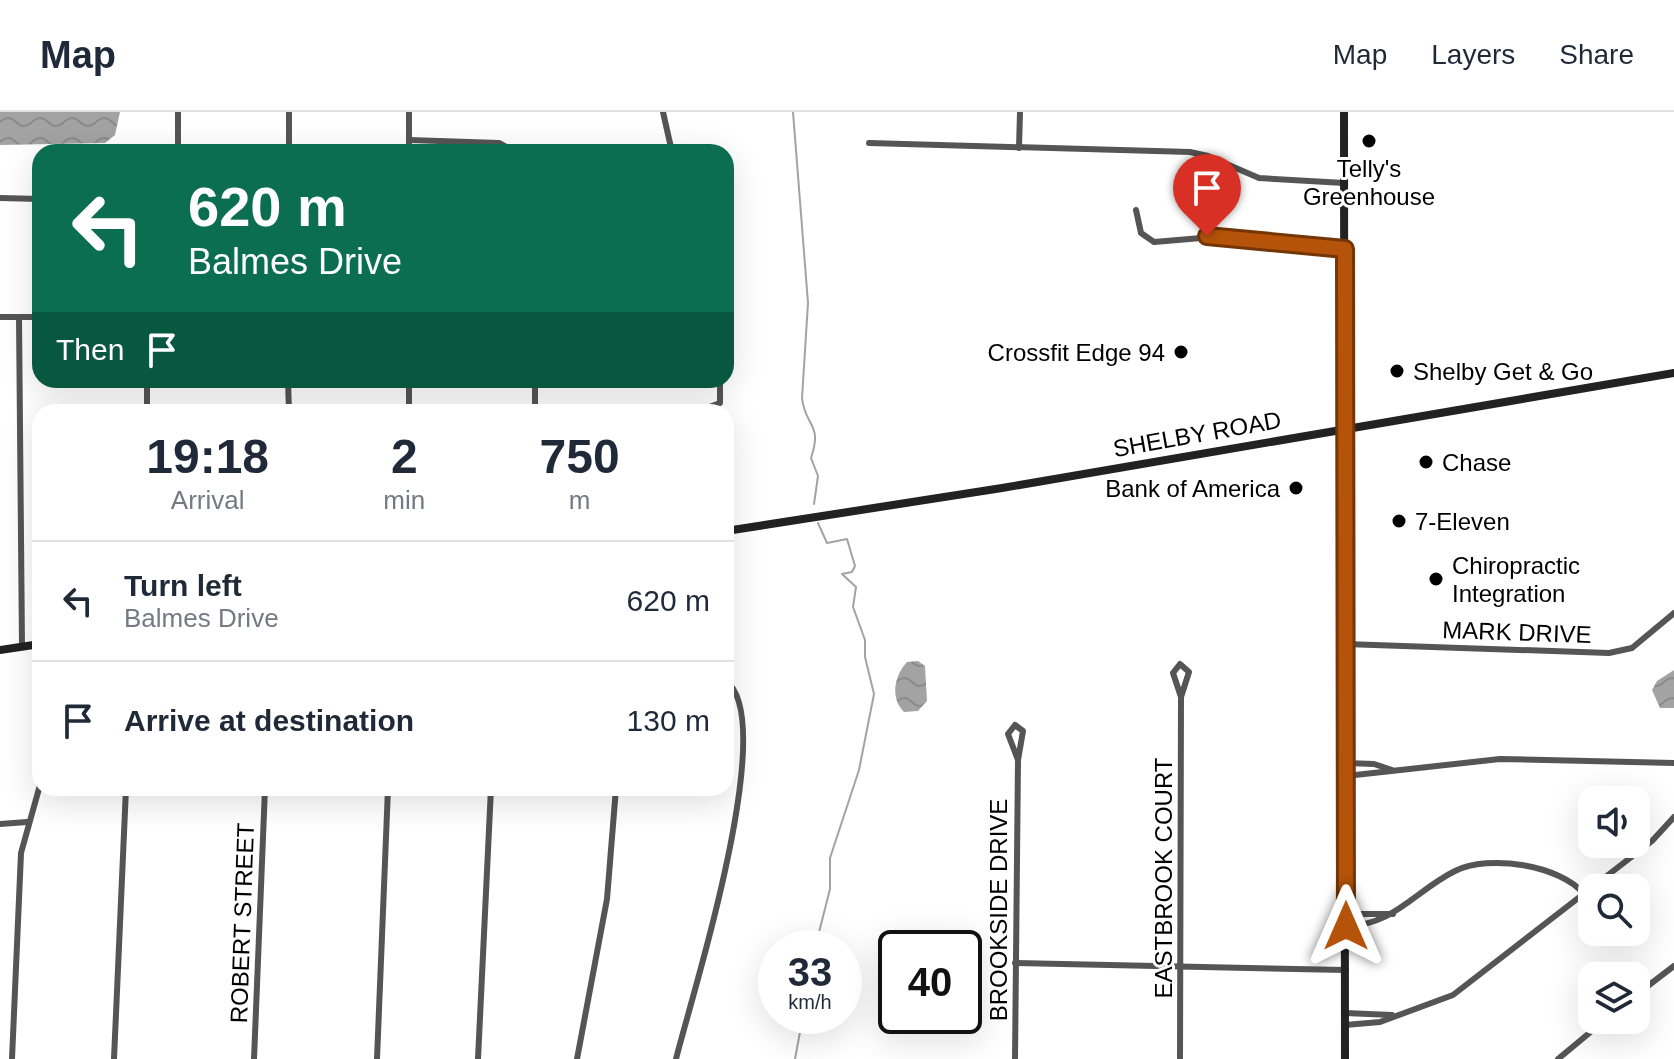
<!DOCTYPE html>
<style>
:root{--surface:#fff;--page:#f2f2f3;--text:#1f2937;--muted:#747a83;--line:#e0e1e3}
body{margin:0;font-family:Helvetica,sans-serif;background:var(--page);color:var(--text);height:100vh;display:flex;flex-direction:column;font-size:30px;white-space:nowrap}
*{box-sizing:border-box;margin:0}
p{font-size:26px;color:var(--muted)}
.icon{flex:none;width:44px;height:44px;fill:none;stroke:currentColor;stroke-width:2;stroke-linecap:round;stroke-linejoin:round}
.map{position:relative;flex:1;overflow:hidden}
.sheet{position:absolute;left:32px;top:292px;width:702px;height:392px;display:flex;flex-direction:column;background:var(--surface);border-radius:24px;box-shadow:0 8px 32px #0002}
.sheet>*{flex:none}
.banner{position:absolute;left:32px;top:32px;width:702px;height:244px;border-radius:24px;box-shadow:0 8px 32px #0002;background:#0b6e4f;color:#fff;overflow:hidden}
.tools{position:absolute;left:1578px;top:674px;display:grid;gap:16px}
.tools a{display:grid;place-items:center;width:72px;height:72px;border-radius:16px;background:var(--surface);box-shadow:0 8px 32px #0002;font-size:40px}
.speed{position:absolute;left:758px;top:818px;display:flex;gap:16px;font-size:40px;font-weight:700;text-align:center}
.speed>*{display:grid;place-content:center;width:104px;height:104px;border-radius:50%;background:var(--surface);box-shadow:0 8px 32px #0002;line-height:1}
.speed small{font-size:20px;font-weight:400}
.speed .limit{border:4px solid #111;border-radius:12px;background:#fff;color:#111}
.pin{position:absolute;display:grid;place-items:center;width:68px;height:68px;color:#fff;margin:-82px -34px;border-radius:50% 50% 50% 0;rotate:-45deg;box-shadow:0 0 8px #0007}
.pin .icon{rotate:45deg}
.me{position:absolute;width:88px;margin:-44px;rotate:0deg;stroke-linejoin:round;filter:drop-shadow(0 0 6px #0008)}
.turn{display:flex;align-items:center;gap:28px;height:168px;padding:0 24px;font-size:36px}
.turn .icon{width:104px;height:104px;stroke-width:2.5}
.turn b{display:block;font-size:56px;line-height:68px}
.then{display:flex;align-items:center;height:76px;padding:0 24px;background:#0003;gap:16px;font-size:30px}
.eta{display:flex;justify-content:space-evenly;align-items:center;height:136px;text-align:center}
.eta b{font-size:48px;font-weight:700;line-height:56px}
ul{padding:0;list-style:none}
li{display:flex;align-items:center;gap:24px;height:120px;padding:0 24px;border-top:2px solid var(--line)}
li div{flex:1}
li b{display:block;font-size:30px}
li em{font-style:normal}
header{display:flex;align-items:center;gap:48px;box-sizing:border-box;height:112px;padding:0 40px;background:var(--surface);border-bottom:2px solid var(--line)}
header strong{font-size:38px}
nav{display:flex;gap:44px;margin-inline-start:auto;font-size:28px}
.map>svg:first-child{display:block}
</style>
<header>
<strong>Map</strong>
<nav><a>Map</a><a>Layers</a><a>Share</a></nav>
</header>
<div class="map">
<svg width="1674" height="947" viewBox="0 0 1674 947">
<defs>
<pattern id="water-waves" width="16" height="10" patternUnits="userSpaceOnUse" patternTransform="scale(2)"><rect width="16" height="10" fill="#a3a3a3"/><path d="M0 5q4-4 8 0t8 0" fill="none" stroke="#8b8b8b"/></pattern>
</defs>
<rect width="100%" height="100%" fill="#fff"/>
<!-- water -->
<g fill="url(#water-waves)">
<path d="M0,0H120L115,23L105,31L0,33Z"/>
<path d="M918,549L925,554L927,589L918,599L904,600C890,586 894,564 907,550Z"/>
<path d="M1674,558V596H1660L1652,578L1657,569Z"/>
</g>
<g fill="none" stroke-linecap="round" stroke-linejoin="round">
<!-- stream -->
<g stroke="#a3a3a3" stroke-width="2">
<path d="M793,0L808,191L802,286C805,315 823,311 811,346L818,364L814,392"/>
<path d="M815,836L830,777V746L859,658L874,582L865,545V528L853,495L856,475L842,462L852,460L855,454L847,427L827,431L818,411"/>
<path d="M795,947L803,904"/>
</g>
<!-- street -->
<g stroke="#555" stroke-width="6">
<path d="M178,0V40"/>
<path d="M409,0V40"/>
<path d="M663,0L672,40"/>
<path d="M409,28L499,31L516,40"/>
<path d="M869,31L1190,40L1208,44L1259,66L1344,71"/>
<path d="M1019,36L1020,0"/>
<path d="M289,40V0"/>
<path d="M0,86L40,87"/>
<path d="M1136,98L1141,121L1154,130L1225,124L1345,137"/>
<path d="M0,205H40"/>
<path d="M19,205L22,534"/>
<path d="M147,268V300"/>
<path d="M288,268L289,300"/>
<path d="M535,268V300"/>
<path d="M409,300V268"/>
<path d="M696,300L720,291V268"/>
<path d="M1345,532L1609,541L1632,536L1674,501"/>
<path d="M1015,613L1023,619L1018,648L1008,622Z"/>
<path d="M1346,651L1374,652L1392,658"/>
<path d="M1346,664L1500,647L1674,651"/>
<path d="M0,712L27,710"/>
<path d="M1346,802H1393"/>
<path d="M1346,814C1393,814 1416,778 1455,759C1489,742 1560,753 1584,782"/>
<path d="M1015,851L1346,858"/>
<path d="M1636,883L1674,854"/>
<path d="M1345,901L1392,903"/>
<path d="M1345,913L1380,910L1453,883L1652,729L1674,705"/>
<path d="M12,947L21,741L40,673"/>
<path d="M114,947L126,676"/>
<path d="M254,947L265,676"/>
<path d="M377,947L388,676"/>
<path d="M478,947L491,676"/>
<path d="M577,947L607,787L616,676"/>
<path d="M676,947C691,886 780,609 726,569"/>
<path d="M1015,947L1018,648"/>
<path d="M1180,947L1181,585L1173,561L1180,552L1189,560L1181,585"/>
<path d="M1558,947L1605,908"/>
</g>
<!-- secondary -->
<g stroke="#222" stroke-width="8">
<path d="M1344,0L1345,947"/>
<path d="M726,419L1002,376L1674,261"/>
<path d="M0,538L40,532"/>
</g>
</g>
<g fill="none" stroke-linecap="round" stroke-linejoin="round">
<!-- route casing -->
<g stroke="#753606" stroke-width="20">
<path id="route" d="M1207,124L1345,137L1346,814"/>
</g>
<!-- route -->
<use href="#route" stroke="#b45309" stroke-width="14"/>
</g>
<!-- markers -->
<g fill="#000" stroke="#fff" stroke-width="3">
<circle cx="1369" cy="29" r="8"/>
<circle cx="1181" cy="240" r="8"/>
<circle cx="1397" cy="259" r="8"/>
<circle cx="1426" cy="350" r="8"/>
<circle cx="1296" cy="376" r="8"/>
<circle cx="1399" cy="409" r="8"/>
<circle cx="1436" cy="467" r="8"/>
</g>
<g text-anchor="middle" dominant-baseline="central" stroke-width="6" stroke-linejoin="round" paint-order="stroke">
<!-- poi labels -->
<g font-size="24" fill="#000" stroke="#fff" text-anchor="start">
<text x="1369" y="56" text-anchor="middle">Telly's<tspan x="1369" dy="28">Greenhouse</tspan></text>
<text x="1165" y="240" text-anchor="end">Crossfit Edge 94</text>
<text x="1413" y="259">Shelby Get &amp; Go</text>
<text x="1442" y="350">Chase</text>
<text x="1280" y="376" text-anchor="end">Bank of America</text>
<text x="1415" y="409">7-Eleven</text>
<text x="1452" y="453">Chiropractic<tspan x="1452" dy="28">Integration</tspan></text>
</g>
<!-- street labels -->
<g font-size="24" fill="#000" stroke="#fff">
<text transform="translate(1197 322) rotate(-10)">SHELBY ROAD</text>
<text transform="translate(1517 520) rotate(2)">MARK DRIVE</text>
<text transform="translate(1163 766) rotate(-90)">EASTBROOK COURT</text>
<text transform="translate(998 798) rotate(-90)">BROOKSIDE DRIVE</text>
<text transform="translate(242 811) rotate(-88)">ROBERT STREET</text>
</g>
</g>
</svg>
<div class="tools">
<a><svg class="icon" aria-label="sound" viewBox="0 0 24 24"><path d="M4 9h4l5-4v14l-5-4H4zM17 9q2 3 0 6"/></svg></a>
<a><svg class="icon" aria-label="search" viewBox="0 0 24 24"><circle cx="10" cy="10" r="6"/><path d="M15 15l6 6"/></svg></a>
<a><svg class="icon" aria-label="layers" viewBox="0 0 24 24"><path d="M12 4l9 5-9 5-9-5zM3 14l9 5 9-5"/></svg></a>
</div>
<div class="speed"><div>33<small>km/h</small></div><div class="limit">40</div></div>
<div class="pin" style="left:1207px;top:124px;background:#d93025"><svg class="icon" aria-label="arrive" viewBox="0 0 24 24"><path d="M6 21V4h12l-3 4 3 4H6"/></svg></div>
<svg class="me" style="left:1346px;top:814px" viewBox="-20 -20 40 40"><path d="M0-17L14 15 0 8-14 15z" fill="#b45309" stroke="#fff" stroke-width="4"/></svg>
<div class="banner">
<div class="turn"><svg class="icon" aria-label="left" viewBox="0 0 24 24"><path d="M17 20v-9H6M10 6l-5 5 5 5"/></svg><div><b>620 m</b>Balmes Drive</div></div>
<div class="then">Then<svg class="icon" aria-label="arrive" viewBox="0 0 24 24"><path d="M6 21V4h12l-3 4 3 4H6"/></svg></div>
</div>
<section class="sheet">
<div class="eta">
<div><b>19:18</b><p>Arrival</p></div>
<div><b>2</b><p>min</p></div>
<div><b>750</b><p>m</p></div>
</div>
<ul>
<li><svg class="icon" aria-label="left" viewBox="0 0 24 24"><path d="M17 20v-9H6M10 6l-5 5 5 5"/></svg><div><b>Turn left</b><p>Balmes Drive</p></div><em>620 m</em></li>
<li><svg class="icon" aria-label="arrive" viewBox="0 0 24 24"><path d="M6 21V4h12l-3 4 3 4H6"/></svg><div><b>Arrive at destination</b></div><em>130 m</em></li>
</ul>
</section>
</div>
